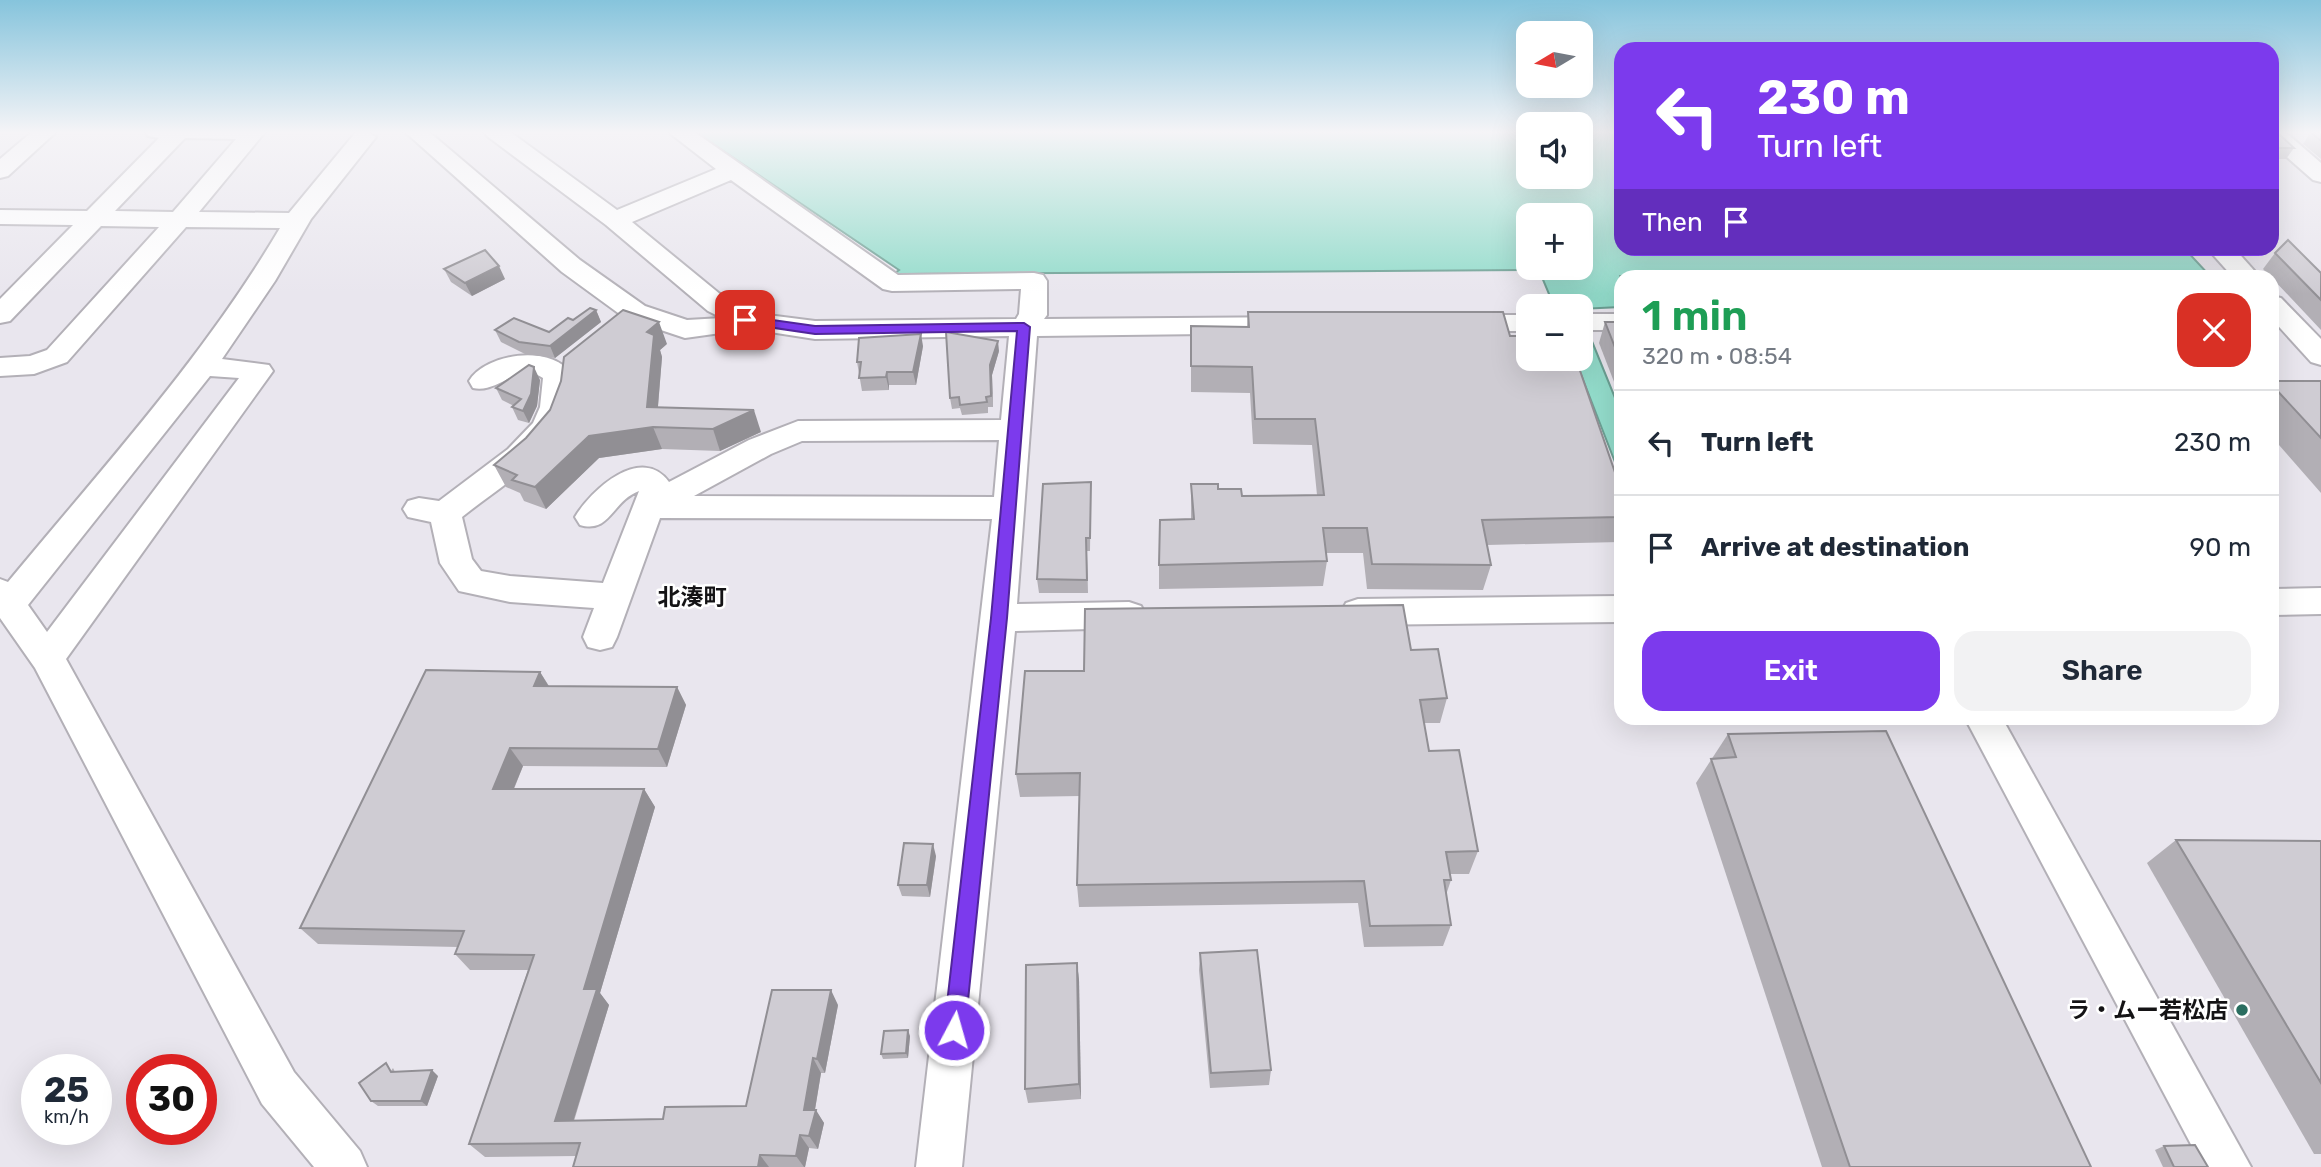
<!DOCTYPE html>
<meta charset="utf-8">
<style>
:root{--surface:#fff;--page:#f2f2f3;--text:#1f2937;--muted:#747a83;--line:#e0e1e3;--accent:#7c3aed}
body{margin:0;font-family:Rubik,"Noto Sans JP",sans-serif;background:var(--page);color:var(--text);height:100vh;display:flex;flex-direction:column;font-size:26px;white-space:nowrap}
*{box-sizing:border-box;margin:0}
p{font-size:23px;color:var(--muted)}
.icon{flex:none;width:38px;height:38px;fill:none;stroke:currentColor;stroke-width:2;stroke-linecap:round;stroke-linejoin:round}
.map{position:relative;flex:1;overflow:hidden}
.sheet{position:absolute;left:1614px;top:270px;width:665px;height:455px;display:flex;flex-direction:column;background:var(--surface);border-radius:21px;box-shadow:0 7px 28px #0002}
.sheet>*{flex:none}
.hud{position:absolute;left:1614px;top:42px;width:665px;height:214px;border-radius:21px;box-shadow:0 7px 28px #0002;background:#7c3aed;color:#fff;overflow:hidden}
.needle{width:46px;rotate:260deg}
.controls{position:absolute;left:1516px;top:21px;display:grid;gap:14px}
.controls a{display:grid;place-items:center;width:77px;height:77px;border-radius:14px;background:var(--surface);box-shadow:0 7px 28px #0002;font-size:35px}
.speed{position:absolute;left:21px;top:1054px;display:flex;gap:14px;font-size:35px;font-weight:700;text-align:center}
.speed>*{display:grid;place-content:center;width:91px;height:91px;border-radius:50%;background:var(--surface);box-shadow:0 7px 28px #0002;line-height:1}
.speed small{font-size:18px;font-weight:400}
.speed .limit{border:10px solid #d22;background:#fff;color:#111}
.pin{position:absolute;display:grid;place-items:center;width:60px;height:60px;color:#fff;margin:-30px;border-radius:14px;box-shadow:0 4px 10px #0006}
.me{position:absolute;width:77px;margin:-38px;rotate:6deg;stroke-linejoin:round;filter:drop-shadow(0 0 5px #0008)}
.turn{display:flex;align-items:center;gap:24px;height:147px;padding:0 28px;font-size:32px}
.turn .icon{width:91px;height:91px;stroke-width:2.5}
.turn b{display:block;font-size:49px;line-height:60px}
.then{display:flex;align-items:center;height:66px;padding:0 28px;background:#0003;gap:14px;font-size:26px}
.round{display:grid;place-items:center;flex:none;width:74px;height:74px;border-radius:21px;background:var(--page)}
.head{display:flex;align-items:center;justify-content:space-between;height:119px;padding:0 28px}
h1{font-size:42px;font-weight:600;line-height:52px;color:#1e9e55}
.action{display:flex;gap:14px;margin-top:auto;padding:14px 28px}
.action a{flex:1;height:80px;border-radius:21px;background:var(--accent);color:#fff;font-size:28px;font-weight:600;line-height:80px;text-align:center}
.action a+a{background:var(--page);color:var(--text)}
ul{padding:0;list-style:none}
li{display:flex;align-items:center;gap:21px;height:105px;padding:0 28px;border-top:2px solid var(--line)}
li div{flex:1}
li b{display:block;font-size:26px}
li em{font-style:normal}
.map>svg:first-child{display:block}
</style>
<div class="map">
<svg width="2321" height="1167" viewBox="0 0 2321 1167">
<rect width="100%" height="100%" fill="#e9e6ee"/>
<!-- water -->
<g fill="#93dccb" stroke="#6da094" stroke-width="2" fill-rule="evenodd">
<path d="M694,131H1528V177H1580V131H1620V248H2184L2210,276H1620V307L1580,309V306H1554L1539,270L912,274L906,279L895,273L899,270ZM1528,215H1580V268H1528Z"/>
<path d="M1580,312L1620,410V475L1575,359H1580Z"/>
</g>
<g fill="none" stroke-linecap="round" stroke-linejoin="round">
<!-- minor casing -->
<g stroke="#b3b0b7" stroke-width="4">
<g id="minor">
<path d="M33,131H57L8,176L0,178V159Z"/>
<path d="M145,131L265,132L199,212L289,213L356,132L366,131L376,137L311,219L275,281L222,359L269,365L273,371L66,659L294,1072L360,1151L367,1167H314L262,1104L35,668L0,618V579L8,582C103,467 204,357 280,228L186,227L67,362L34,374L0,376V358L30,356L47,350L159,227L101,226L10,321L0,323V299L73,225L0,224V210L87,211L159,138L148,136ZM185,138L236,139L173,212L115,211ZM210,376L239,378L47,632L28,605Z"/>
<path d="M404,131H428L580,260L645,306L687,320L722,318L708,311L606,225L487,136L484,131H509L617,210L716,169L667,131H693L898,275L1034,273L1043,275L1047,281V315L1044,319L1292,317L1302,319L1306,325L1302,331L1292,333L1037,336L1017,604L1129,602L1141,606L1146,615L1141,624L1129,628L1015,631L962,1167H916L992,519L660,518L617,637L612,647L600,650L588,647L583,637L594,608L510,602L459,591L440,563L431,522L408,517L403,509L408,501L419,498L439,501L508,449L533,423L540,407L543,378C518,361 498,394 473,388L469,381C486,353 552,344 571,374C572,449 514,475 462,517L472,559L481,571L510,576L603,583L639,491C612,501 610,534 580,525L575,517C591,490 641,444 669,482L749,440L798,421L1001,420L1009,336L815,339L745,328L729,323L732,326L728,332L685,338L625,318L562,272ZM731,180L883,289L892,291L1021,289L1019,314L1016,319L815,321L752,313L726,299L632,222ZM999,440L994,497L694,496L771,454L802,441Z"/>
<path d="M2272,131H2284L2321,163V182L2313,180L2272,144Z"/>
<path d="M2207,248H2234L2259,276H2232Z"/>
<path d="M2272,296L2281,298L2321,339V365L2311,362L2272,319Z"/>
<rect x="1580" y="314" width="40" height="16"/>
<path d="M1461,315H1528V331H1461L1451,329L1447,323L1451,317Z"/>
<path d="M2321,588V614L2272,615V589Z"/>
<path d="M1620,596V622L1358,625L1346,621L1341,612L1346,603L1358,599Z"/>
<path d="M1965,718H2002L2251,1167H2203Z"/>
</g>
</g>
<!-- minor -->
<use href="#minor" fill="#fff" fill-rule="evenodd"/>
</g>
<!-- wall -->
<g fill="#b2afb5">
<path d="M2272,131L2278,133L2294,148L2286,159H2272Z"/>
<path d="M2311,132H2321V159L2303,144Z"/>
<path d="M2275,253L2321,273V330L2272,278V276H2270L2263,269Z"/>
<path d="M444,269L505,279L472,296L451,282Z"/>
<path d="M596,310L601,322L555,358L525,354L501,342L495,330L549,332L573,320Z"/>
<path d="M1248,312L1510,336L1620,487V542L1487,545L1491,565L1483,590L1367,589L1363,553H1326L1327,561L1323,586L1159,589V565L1191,519V484L1218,489L1242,496L1317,495L1312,445L1253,444L1250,393L1191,392V326L1247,327Z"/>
<path d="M1605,322H1620V387H1616L1599,343Z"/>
<path d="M667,344L660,350L662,357L658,407L761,432L720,451L662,449L599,458L546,509L524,501L520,493L506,487L494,465L526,438Z"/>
<path d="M923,346L916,385H889V390L862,391L857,362Z"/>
<path d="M999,351L992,375L993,407H988V413L962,415L960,408L952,409L950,398Z"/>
<path d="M540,380L537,406L529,423L518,420L512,407L514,406L502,400L496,388Z"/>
<path d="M2272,381H2321V493L2272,437Z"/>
<path d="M1091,482L1090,551H1087L1088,593H1039L1037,579Z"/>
<path d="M1411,650L1447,698L1440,723H1424L1429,751L1478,851L1469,874H1450L1451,880L1446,895L1451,925L1443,946L1364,947L1358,903L1079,907L1077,885L1080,796L1020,797L1016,774L1084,671Z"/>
<path d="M540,672L549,686L677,687L686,705L667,767L523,766L514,789H644L655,807L600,993L609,1005L574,1121L663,1119L746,1106L838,1005L825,1073H821L815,1110L824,1123L818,1149L809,1148L805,1167H573L576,1156L485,1157L469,1144L528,970H470L455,954L458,947L318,944L300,928Z"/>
<path d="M1728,734L2091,1167H1822L1696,783Z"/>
<path d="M2176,840L2321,841V1154H2314L2147,863Z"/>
<path d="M936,856L930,897L902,896L898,885Z"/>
<path d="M1200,953L1271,1070L1269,1085L1210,1088L1199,970Z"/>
<path d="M1077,963L1079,980L1081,1099L1028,1103L1025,1089Z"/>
<path d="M910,1036L908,1058L883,1059L881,1054Z"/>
<path d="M393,1068L395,1072L438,1076L427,1106H378L371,1101Z"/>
<path d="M2164,1146L2208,1167H2163L2155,1150Z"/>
</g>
<!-- shaded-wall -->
<g fill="#918f94">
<path d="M499,266L505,279L472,296L465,283Z"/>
<path d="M596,310L601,322L555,358L550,346Z"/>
<path d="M659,322L667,344L660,350L662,357L656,429L647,407V332Z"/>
<path d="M921,334L923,346L916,385L913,372Z"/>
<path d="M998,341L999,351L992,375L993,407L990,365Z"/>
<path d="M534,367L540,380L537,406L529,423L523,411Z"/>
<path d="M887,372L889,385V390L886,377Z"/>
<path d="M754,410L761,432L720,451L713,429Z"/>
<path d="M653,427L662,449L599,458L546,509L535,487L589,436Z"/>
<path d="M540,672L551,690L534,686Z"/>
<path d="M677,687L686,705L667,767L658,749Z"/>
<path d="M510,748L523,766L506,807L493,789Z"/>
<path d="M644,789L655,807L600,993L609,1005L569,1135L555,1121L584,989Z"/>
<path d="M933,844L936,856L930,897L927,885Z"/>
<path d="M1077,963L1079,980L1081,1099L1079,1084Z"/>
<path d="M831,990L838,1005L825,1073L817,1059Z"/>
<path d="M908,1030L910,1036L908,1058L906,1053Z"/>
<path d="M813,1058L821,1073L813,1121L816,1110L824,1123L818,1149L809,1136L804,1110Z"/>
<path d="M432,1070L438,1076L427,1106L421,1101Z"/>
<path d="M800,1135L809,1148L805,1167H804L796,1156Z"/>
<path d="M760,1155L769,1167H758Z"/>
</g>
<!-- building -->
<g fill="#cfccd3" stroke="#918f94" stroke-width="2">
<path d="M2272,131H2278V133L2294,148H2272Z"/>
<path d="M2311,132H2321V141Z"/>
<path d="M2288,240L2321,273V300L2275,253Z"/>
<path d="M485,250L499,266L465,283L444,269Z"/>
<path d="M590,308L596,310L550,346L519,342L495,330L514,318L549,332L568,318L573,320Z"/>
<path d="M623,310L659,322L647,332L654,335L647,407L754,410L713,429L653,427L589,436L535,487L512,480L517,475L494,465L526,438L550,410L561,381L564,357Z"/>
<path d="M1248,312H1503L1510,336H1528V359H1576L1620,487V517L1482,520L1491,565L1372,564L1367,528H1323L1327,561L1159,565L1160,520L1194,519L1191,484H1218V489H1241L1242,496L1324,495L1315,419H1255L1252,367L1191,366V326L1249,327Z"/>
<path d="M1605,322H1620V360Z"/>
<path d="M946,332L998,341L990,365L991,396L986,397L987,402L960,405L959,397L950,398Z"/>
<path d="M921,334L913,372H887L886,377L859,378L861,362H857L859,338Z"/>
<path d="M529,365L534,367L531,394L523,411L512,407L521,399L496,388Z"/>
<path d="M2272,381H2321V438L2272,385Z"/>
<path d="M1091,482L1090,538H1086L1087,580L1037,579L1043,484Z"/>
<path d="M1403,605L1411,650L1438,649L1447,698L1420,700L1429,751L1459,750L1478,851L1446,852L1451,880H1444L1451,925L1370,926L1364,881L1077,885L1080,773L1016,774L1025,671H1084L1085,609Z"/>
<path d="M426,670L540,672L534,686L677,687L658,749L510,748L493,789H644L584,989H597L555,1121L663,1119L665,1107L746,1106L772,990H831L817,1059L813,1058L804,1110H816L809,1136L800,1135L796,1156L760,1155L758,1167H573L580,1143L469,1144L534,955L455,954L464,931L300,928Z"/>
<path d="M1886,731L2091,1167H1850L1711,759L1736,757L1728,734Z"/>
<path d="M2176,840L2321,841V1083Z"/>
<path d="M904,843L933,844L927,885H898Z"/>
<path d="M1257,950L1271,1070L1211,1073L1200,953Z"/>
<path d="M1077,963L1079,1084L1025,1089L1026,965Z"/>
<path d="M908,1030L906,1053L881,1054L884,1031Z"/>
<path d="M386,1063L391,1072L432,1070L421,1101H371L359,1083Z"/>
<path d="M2195,1145L2208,1167H2174L2164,1146Z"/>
</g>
<!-- sky -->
<linearGradient id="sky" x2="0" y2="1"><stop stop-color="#86c4dc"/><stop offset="0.45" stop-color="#f5f4f7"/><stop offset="1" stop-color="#f5f4f7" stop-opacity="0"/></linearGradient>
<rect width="2321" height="294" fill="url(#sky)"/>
<!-- route -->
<path fill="#7c3aed" stroke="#51269a" stroke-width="2" d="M745,316L815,326L1024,323L1030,327L1007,618L965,1030L962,1037L954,1040L947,1037L944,1030L991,618L1017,331L815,334L741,323V317Z"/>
<!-- markers -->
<circle fill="#2a6e60" stroke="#fff" stroke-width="2.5" cx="2242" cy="1010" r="7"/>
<g text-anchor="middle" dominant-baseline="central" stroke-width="5" stroke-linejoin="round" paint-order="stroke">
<!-- quarter labels -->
<g font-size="23" font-weight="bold" fill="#141315" stroke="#fff">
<text x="692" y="597">北湊町</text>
</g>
<!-- near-poi labels -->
<g font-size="23" font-weight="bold" fill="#141315" stroke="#fff" text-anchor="end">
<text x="2228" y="1010">ラ・ムー若松店</text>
</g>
</g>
</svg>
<div class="controls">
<a><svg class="needle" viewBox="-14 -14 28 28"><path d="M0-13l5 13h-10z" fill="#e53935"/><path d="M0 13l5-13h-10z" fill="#747a83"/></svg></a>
<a><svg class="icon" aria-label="sound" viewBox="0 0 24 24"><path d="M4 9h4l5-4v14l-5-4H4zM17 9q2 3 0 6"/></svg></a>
<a>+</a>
<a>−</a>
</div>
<div class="speed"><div>25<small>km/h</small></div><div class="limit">30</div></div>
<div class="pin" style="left:745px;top:320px;background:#d93025"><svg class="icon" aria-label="arrive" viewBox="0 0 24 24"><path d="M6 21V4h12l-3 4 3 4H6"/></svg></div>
<svg class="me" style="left:954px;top:1030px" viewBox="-20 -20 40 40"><circle r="17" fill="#7c3aed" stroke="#fff" stroke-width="3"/><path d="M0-11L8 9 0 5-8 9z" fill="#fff"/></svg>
<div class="hud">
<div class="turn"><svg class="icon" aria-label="left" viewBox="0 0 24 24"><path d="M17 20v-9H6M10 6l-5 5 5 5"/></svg><div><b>230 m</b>Turn left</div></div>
<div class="then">Then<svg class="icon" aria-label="arrive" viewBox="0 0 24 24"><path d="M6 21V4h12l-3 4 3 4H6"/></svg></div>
</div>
<section class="sheet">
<div class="head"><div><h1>1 min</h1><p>320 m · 08:54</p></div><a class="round" style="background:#d93025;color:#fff"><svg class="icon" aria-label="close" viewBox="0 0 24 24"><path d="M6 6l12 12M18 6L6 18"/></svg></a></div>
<ul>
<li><svg class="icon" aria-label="left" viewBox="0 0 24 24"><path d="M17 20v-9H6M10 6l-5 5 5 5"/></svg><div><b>Turn left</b></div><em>230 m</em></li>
<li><svg class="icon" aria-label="arrive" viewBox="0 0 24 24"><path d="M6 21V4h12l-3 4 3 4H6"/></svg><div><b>Arrive at destination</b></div><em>90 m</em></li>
</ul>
<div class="action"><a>Exit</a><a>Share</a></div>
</section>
</div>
